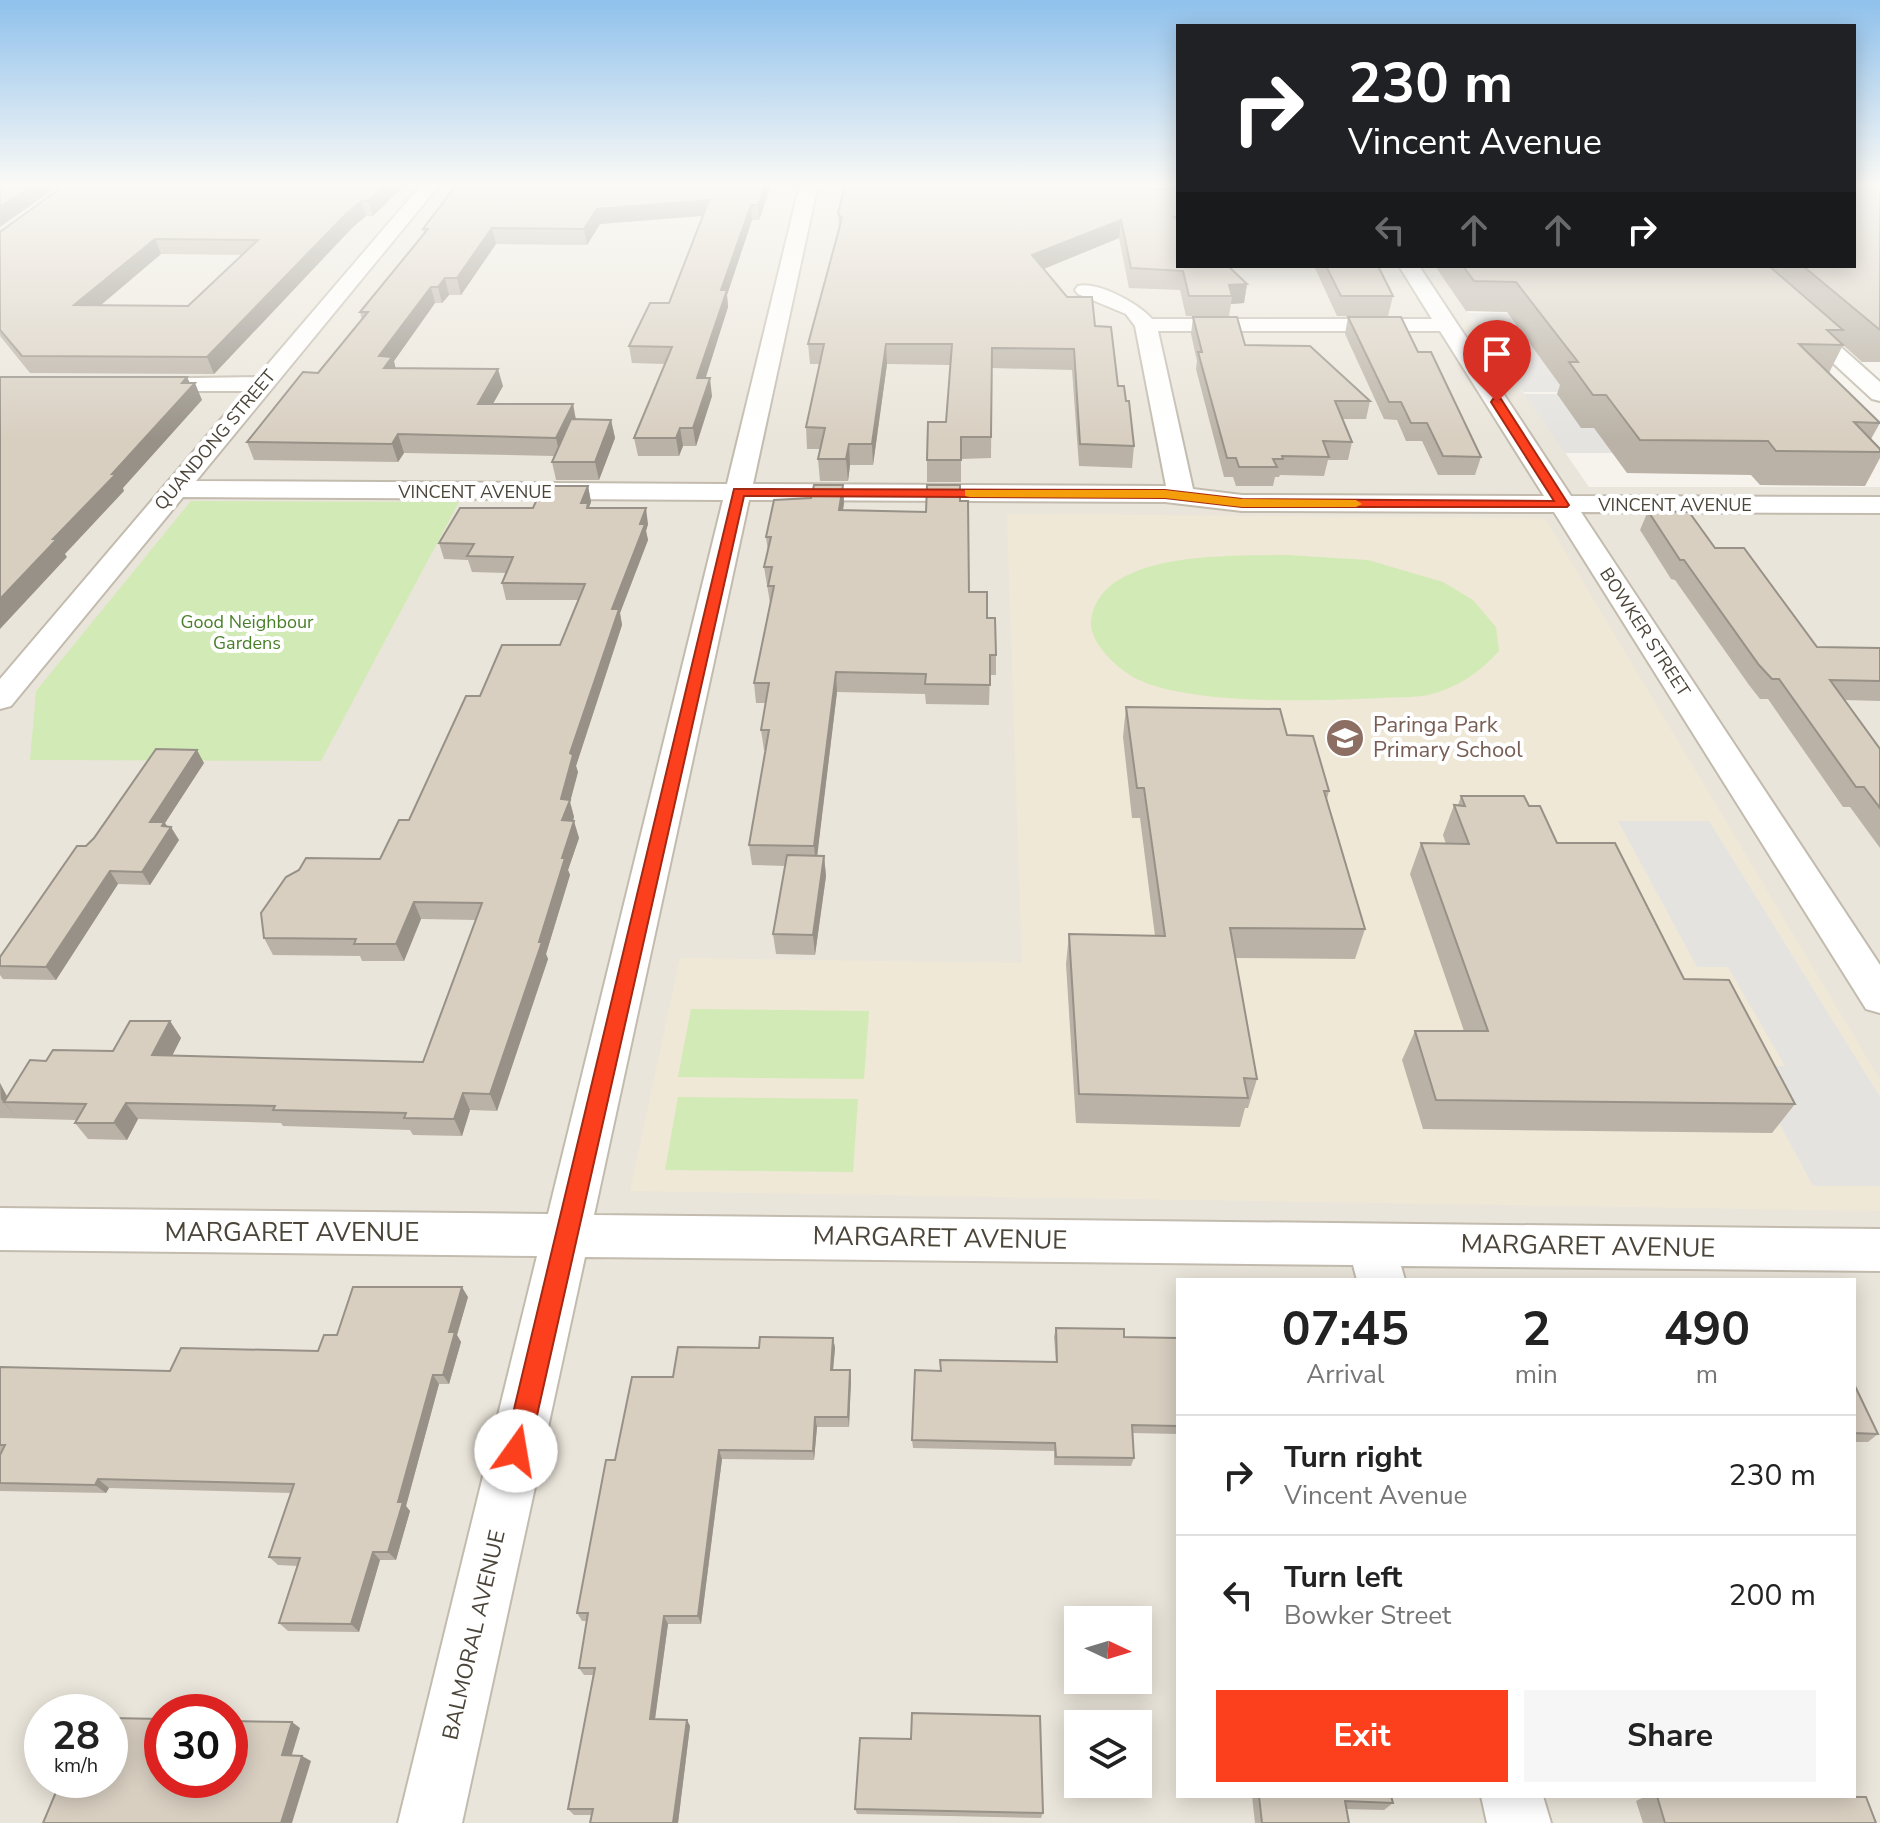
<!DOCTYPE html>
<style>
:root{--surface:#fff;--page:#f6f6f6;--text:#222;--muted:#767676;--line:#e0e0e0;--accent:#fc3f1d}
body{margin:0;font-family:"Nunito Sans",sans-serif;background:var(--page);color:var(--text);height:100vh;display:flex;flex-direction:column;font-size:30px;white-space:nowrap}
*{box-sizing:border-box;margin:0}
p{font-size:26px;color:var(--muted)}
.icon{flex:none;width:44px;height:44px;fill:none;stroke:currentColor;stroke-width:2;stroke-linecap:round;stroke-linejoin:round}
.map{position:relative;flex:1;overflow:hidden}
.side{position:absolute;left:1176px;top:1278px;width:680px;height:520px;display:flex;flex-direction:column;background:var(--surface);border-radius:0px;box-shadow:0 4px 20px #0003}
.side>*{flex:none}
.banner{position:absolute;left:1176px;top:24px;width:680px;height:244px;border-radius:0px;box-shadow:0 4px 20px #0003;background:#202124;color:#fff;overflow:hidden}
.needle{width:52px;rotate:94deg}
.buttons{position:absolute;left:1064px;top:1606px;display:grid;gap:16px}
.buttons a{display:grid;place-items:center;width:88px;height:88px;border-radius:0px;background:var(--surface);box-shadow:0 4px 20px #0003;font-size:40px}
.speed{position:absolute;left:24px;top:1694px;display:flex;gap:16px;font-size:40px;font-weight:700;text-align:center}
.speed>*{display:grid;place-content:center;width:104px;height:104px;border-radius:50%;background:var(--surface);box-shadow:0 4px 20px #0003;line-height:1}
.speed small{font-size:20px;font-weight:400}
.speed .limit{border:12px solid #d22;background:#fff;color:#111}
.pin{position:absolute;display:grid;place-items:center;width:68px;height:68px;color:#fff;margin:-82px -34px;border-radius:50% 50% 50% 0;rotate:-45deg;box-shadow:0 0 8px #0007}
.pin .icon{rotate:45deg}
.me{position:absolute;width:88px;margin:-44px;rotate:13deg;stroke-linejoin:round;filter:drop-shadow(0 0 6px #0008)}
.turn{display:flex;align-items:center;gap:28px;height:168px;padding:0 40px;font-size:36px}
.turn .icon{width:104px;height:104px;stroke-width:2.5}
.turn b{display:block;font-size:56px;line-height:68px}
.lanes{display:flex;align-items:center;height:76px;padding:0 40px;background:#0003;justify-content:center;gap:40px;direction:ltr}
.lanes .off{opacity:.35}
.eta{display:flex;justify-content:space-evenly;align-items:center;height:136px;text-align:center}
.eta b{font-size:48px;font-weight:700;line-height:56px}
.cta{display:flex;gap:16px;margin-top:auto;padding:16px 40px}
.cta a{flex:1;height:92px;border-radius:0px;background:var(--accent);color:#fff;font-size:32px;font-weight:700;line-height:92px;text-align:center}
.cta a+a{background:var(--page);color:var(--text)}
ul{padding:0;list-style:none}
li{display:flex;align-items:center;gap:24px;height:120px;padding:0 40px;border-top:2px solid var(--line)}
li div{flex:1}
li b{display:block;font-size:30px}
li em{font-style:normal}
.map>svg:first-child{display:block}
</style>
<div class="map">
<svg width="1880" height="1823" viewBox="0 0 1880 1823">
<rect width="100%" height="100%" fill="#f6f3ec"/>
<!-- residential -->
<path fill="#eae5da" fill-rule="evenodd" d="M0,184H989L1155,215L1178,266H1436L1589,487H1880V1823H0ZM1178,1280H1854V1796H1178ZM1078,1620H1138V1680H1078ZM42,1712H110V1780H42ZM162,1712H230V1780H162ZM1078,1724H1138V1784H1078Z"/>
<!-- education -->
<path fill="#efe8d6" d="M1007,514L1545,518L1880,1080V1211L630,1191L680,958L1022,963Z"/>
<!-- green -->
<g fill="#d2eab5">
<path d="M191,501L459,502L321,761L30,760L36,691Z"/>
<path d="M1287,555L1368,560L1443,582L1473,600L1496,627L1499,651C1479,673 1457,688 1428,695C1413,698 1395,697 1379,698C1317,701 1187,706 1133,677C1116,667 1089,642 1091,621C1099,549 1235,556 1287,555Z"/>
<path d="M691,1009L869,1011L864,1079L678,1077Z"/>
<path d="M678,1097L858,1099L853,1172L665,1170Z"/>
</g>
<!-- parking -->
<g fill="#e5e3e0">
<path d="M1469,313L1599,314L1546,365L1554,376L1630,392H1523Z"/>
<path d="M1524,394H1557L1581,427L1608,428L1626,453H1565Z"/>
<path d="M1618,821H1709L1880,1097V1186H1813L1749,1067L1785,1066L1728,967H1697Z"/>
</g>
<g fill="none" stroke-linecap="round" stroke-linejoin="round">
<!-- street casing -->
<g stroke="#c2bbae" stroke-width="4">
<g id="street">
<path d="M422,184H440L196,481L727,484L800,184H818L753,484L1166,486L1135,326L1126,314L1078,294L1075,290L1078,286C1098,281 1139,304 1152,319H1432L1399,266H1419L1571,496L1880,497V513L1581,512L1880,965V1013L1866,1009L1554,512L1242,511L1165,502L749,500L594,1215L1880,1229V1271L1401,1266L1405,1280H1357L1353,1265L585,1257L462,1823H398L537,1256L0,1250V1208L548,1214L723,500L183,497L11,706L0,709V679L245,391H144L136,389L132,384L136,379L257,377ZM1158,331H1440L1544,496L1242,495L1193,489Z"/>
<path d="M1728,266H1750L1880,382V401L1872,399Z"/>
<path d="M1481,1796H1543L1551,1823H1487Z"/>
</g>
</g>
<!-- street -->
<use href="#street" fill="#fff" fill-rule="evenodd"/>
</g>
<!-- wall -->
<g fill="#bab2a6" fill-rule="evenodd">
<path d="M66,184H406L373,216H366L352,228L214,374L30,373L0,336V232ZM161,254L242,255L188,306L101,305Z"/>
<path d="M457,184H770V188L759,220H752L727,295L728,307L705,378L712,396L696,446H683L679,456H638L634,438L665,364L632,363L629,346L669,303L703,216L600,224L587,245L496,244L461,295H449L442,303H435L394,361L395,368L503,386L493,404H573L576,419L611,420L615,438L599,480H556L552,462L554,456L404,453L398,462L254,460L247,442L318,373L362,320L360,312L424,234L423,229Z"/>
<path d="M1880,184V362H1862L1843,345L1829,373L1880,423L1871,439L1880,449V458L1865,486L1760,485L1751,475L1627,473L1594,428H1581L1557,394L1560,385L1507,312L1466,311L1435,266H1769L1785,280L1770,266H1854Z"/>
<path d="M1178,187V266L1247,284L1244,303L1231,304L1229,316H1186L1180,290L1129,288L1119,238L1044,269L1067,297L1095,326L1118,386L1134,446L1132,468L1079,466L1072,370L992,368L991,458L961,459V482H927V460L946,422L950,365L887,364L873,465H850L848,481H820L818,459L820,449H807L806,427L820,364H810L808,344L839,230L838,214L1152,190Z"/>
<path d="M1314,266H1378L1393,296L1388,316H1337Z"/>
<path d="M1193,317L1245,345L1370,401L1366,419H1342L1352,442L1348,460H1328L1324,476L1280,475L1279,477H1275L1273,486H1236L1233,477H1224L1196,369L1197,361L1191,334Z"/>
<path d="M1348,317L1418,352L1481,457L1475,475H1438L1422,441H1406L1397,420L1384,419L1345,334Z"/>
<path d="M843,485L844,503L843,510L926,512L960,501L969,592L987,618L996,655V675H990L989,705L926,704L925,694L837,692L817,855L824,856L826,876L815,955L776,954L773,934L785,866L752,865L749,845L766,750H764L761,730L766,703H756L754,683L770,603L764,567L768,552L766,537L811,498Z"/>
<path d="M588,486L591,502L589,508L648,524L646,531L648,540L620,613L622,625L576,766L578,772L570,802L574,817L573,821L579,838L568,870L570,875L546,954L548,959L497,1111L470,1110L462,1136L413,1135L410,1130L283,1126L281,1123L138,1119L127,1140L88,1139L75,1123L76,1120L0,1118V1083L7,1097L46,1061L113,1051L170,1021L181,1038L172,1056L423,1062L476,920L421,919L404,961H362L360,956L273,955L264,938L380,859L409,820L480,696L560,645L578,600H506L502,583L506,573L472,572L468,560L444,559L439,543Z"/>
<path d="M1648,511L1715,548L1817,647L1880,648V701L1845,700L1880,749V848L1850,807H1843L1768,699H1760L1749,685L1675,580L1671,579L1640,530Z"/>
<path d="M1126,707L1287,735L1329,791L1327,799L1365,929L1355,959L1235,958L1257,1079L1248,1108H1245L1240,1127L1076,1123L1066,964L1069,934L1155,936L1140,818H1132L1123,737Z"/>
<path d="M204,763L165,823L179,840L150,885L118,884L56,980L3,979L0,975V957L86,846Z"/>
<path d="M1461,796L1529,806L1557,843L1684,979L1795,1104L1772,1133L1423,1129L1402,1060L1415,1031H1464L1410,874L1421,843L1446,844L1443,835L1454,805H1458Z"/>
<path d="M468,1297L457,1335L461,1342L449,1384H439L406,1506L410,1511L396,1560H380L359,1632L288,1631L279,1623L298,1566L278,1565L269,1557L291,1493L109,1488L106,1493L0,1491V1367L170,1371L318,1351L337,1335Z"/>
<path d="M1056,1328L1124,1337L1178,1338V1434L1132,1433L1134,1458L1131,1466L1054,1465V1451L913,1448L912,1440L940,1371L1056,1362L1054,1337Z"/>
<path d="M833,1338L835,1348L833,1370H850L851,1380L849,1427H817L814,1460L722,1459L701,1624H668L655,1719L687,1720L690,1726L678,1823H590L592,1815H574L568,1809L593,1675H584L579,1668L587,1621H582L577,1613L615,1460L673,1377L759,1348Z"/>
<path d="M1854,1384L1878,1434L1868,1442H1854Z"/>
<path d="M1252,1796H1391L1393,1803L1384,1810L1346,1809L1349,1823H1255Z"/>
<path d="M1644,1796H1829L1876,1823H1643L1636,1801L1644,1797Z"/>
<path d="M855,1809L1043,1813L1041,1818L857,1814Z"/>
</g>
<!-- shaded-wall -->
<g fill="#979187">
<path d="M34,184H61L0,227V207Z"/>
<path d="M387,184H406L373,216L368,201Z"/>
<path d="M765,184H770V188L759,220L758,205Z"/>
<path d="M709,200L711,215L600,224L587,245L584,229L597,209Z"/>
<path d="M362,201L366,216L352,228L214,374L207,357L347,213Z"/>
<path d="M751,205L752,220L727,295L728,307L700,396L697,378L721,290Z"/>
<path d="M1121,220L1119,238L1031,274L1032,255Z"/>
<path d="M492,228L496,244L461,295L457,278Z"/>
<path d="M155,239L161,254L82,321L74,305Z"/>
<path d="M445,278L449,295L442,303L438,287Z"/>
<path d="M1247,284L1244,303L1231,304L1232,296L1229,285Z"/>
<path d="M431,287L435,303L394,361L397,374L389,385L379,356Z"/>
<path d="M886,344L887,364L873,465L872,444Z"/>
<path d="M498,369L503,386L483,421L478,404Z"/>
<path d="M187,377L192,387L195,383L202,400L123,488L124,491L65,554L67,557L0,629V599L112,474Z"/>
<path d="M710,378L712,396L696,446L693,428Z"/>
<path d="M573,404L576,422L560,456L556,438Z"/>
<path d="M611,420L615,438L599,480L595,462Z"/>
<path d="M680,428L683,446L679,456L676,438Z"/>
<path d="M398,434L404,453L398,462L392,444Z"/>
<path d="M849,444L850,465L848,481L846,459Z"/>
<path d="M843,485L844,503L840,529L839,510Z"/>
<path d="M588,486L591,502L589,507L592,519L581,503Z"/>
<path d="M646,508L648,524L646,531L648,540L620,613L622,625L576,766L578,772L570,802L574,817L567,838L562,820L561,799L570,753L612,609Z"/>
<path d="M836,672L837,692L816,866L814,846Z"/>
<path d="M197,750L204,763L165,823L169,830L171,827L179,840L150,885L142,872L150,822Z"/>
<path d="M574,821L579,838L568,870L570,875L546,954L548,959L497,1111L490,1094L539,942L562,858Z"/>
<path d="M824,856L826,876L815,955L813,935Z"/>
<path d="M110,871L118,884L56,980L46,967Z"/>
<path d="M414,902L421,919L404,961L396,944Z"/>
<path d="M170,1021L181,1038L164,1072L152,1055Z"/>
<path d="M0,1083L10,1102H4L18,1119L1,1099Z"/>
<path d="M463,1093L470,1110L462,1136L454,1119Z"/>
<path d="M126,1103L138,1119L127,1140L114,1123Z"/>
<path d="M462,1287L468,1297L457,1335L461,1342L449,1384L443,1375L449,1332Z"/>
<path d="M833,1338L835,1348L832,1380L831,1370Z"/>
<path d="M850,1370L851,1380L849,1427L848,1417Z"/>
<path d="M433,1375L439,1384L406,1506L410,1511L396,1560L388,1552L398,1502Z"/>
<path d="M815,1417L817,1427L814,1460L813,1451Z"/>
<path d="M719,1450L722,1459L701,1624L698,1616Z"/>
<path d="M98,1479L109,1488L106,1493L95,1485Z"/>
<path d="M373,1552L380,1560L359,1632L351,1624Z"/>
<path d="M664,1616L668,1624L654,1726L650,1719Z"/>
<path d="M687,1720L690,1726L678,1823H673Z"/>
<path d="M292,1722L300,1728L290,1761L282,1755Z"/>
<path d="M302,1756L311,1761L292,1823H281Z"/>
</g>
<!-- building -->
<g fill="#d8cfc1" stroke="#979187" stroke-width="2" fill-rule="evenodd">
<path d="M0,184H34L0,207Z"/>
<path d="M66,184H387L368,201H362L347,213L207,357L22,356L0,330V232ZM155,239L258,240L188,306L74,305Z"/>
<path d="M457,184H765L758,205H751L721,290H727L697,378H710L693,428H680L676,438H634L672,347L629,346L650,303H669L709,200L597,209L584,229L492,228L457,278H445L438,287H431L379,356L392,357L384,368L498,369L478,404H573L556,438L398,434L392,444L247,442L303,372L318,373L368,312H360L428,229H423Z"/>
<path d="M845,184H1150L1152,190L1178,187V217H1174L1178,220V266H1228L1247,284L1229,285L1232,296H1189L1183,271L1131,268L1121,220L1032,255L1067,297H1092L1095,326L1111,327L1118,386H1124L1126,401H1129L1134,446L1080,444L1074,349L992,348L991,437H961V460H927L928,422H946L952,344H886L872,444H849L846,459H818L825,428L806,427L824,344H808L842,218L838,214Z"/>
<path d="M1854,184H1880V330L1803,266H1854Z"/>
<path d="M1326,266H1378L1393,296H1341Z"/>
<path d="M1463,266H1769L1843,330H1827L1843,345L1799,344L1880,423L1854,422L1880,449V452L1776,451L1768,441L1640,440L1606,395H1593L1569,362H1578L1516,282L1474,281Z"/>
<path d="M1193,317H1237L1245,345L1310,346L1370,401H1335L1352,442L1323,441L1329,457L1282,456L1283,459H1273L1277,467H1239L1236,458H1227L1198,352H1202Z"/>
<path d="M1348,317H1401L1418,352H1431L1481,457L1443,456L1427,423H1411L1401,402H1389Z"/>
<path d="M0,377H187L182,383H195L112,474H116L53,539H57L0,599Z"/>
<path d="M571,419L611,420L595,462H552Z"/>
<path d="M814,485H843L839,510L926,512L927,485H960V501H968L969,592H987V618H995L996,655H990V685L925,684L926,674L836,672L814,846L749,845L769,730H761L769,683H754L774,586H768L772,567H764L771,537H766L774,500L811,498Z"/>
<path d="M543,486H588L581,503H588L587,508H646L640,524H645L612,609H619L570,753L573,755L561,799L570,800L562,820L574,821L562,858H565L539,942H542L490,1094L463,1093L454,1119L404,1118L406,1113L273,1110L275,1106L126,1103L114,1123H75L86,1104L4,1102L30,1060L46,1061L53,1050L113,1051L130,1021H170L152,1055L423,1062L482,903L414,902L396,944H354L356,939L264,938L261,913L286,877L299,870L306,858L380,859L399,820H409L466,696H480L502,645H560L585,584L502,583L513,557L467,556L474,544L439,543L460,508H533Z"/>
<path d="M1648,511L1689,512L1715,548H1744L1817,647L1880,648V681L1830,680L1880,749V808L1864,787H1856L1779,679H1772L1759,665L1684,560H1680Z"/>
<path d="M1126,707L1280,709L1287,735L1313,736L1329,791H1324L1365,929L1230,928L1257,1079L1244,1078L1248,1098L1079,1094L1069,934L1165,936L1144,788H1137Z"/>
<path d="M156,749L197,750L150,822H164L162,826L171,827L142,872L110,871L46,967L0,966V957L77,846H86L94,838Z"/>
<path d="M1461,796H1524L1529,806H1540L1557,843H1615L1684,979L1729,980L1795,1104L1436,1100L1415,1031H1488L1421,843L1469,844L1454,805L1465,806Z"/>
<path d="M787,855L824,856L813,935L773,934Z"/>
<path d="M353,1287H462L449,1332H455L443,1375H433L398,1502H403L388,1552H373L351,1624L279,1623L300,1558L269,1557L294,1484L98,1479L95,1485L0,1483V1455L5,1445H0V1367L170,1371L181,1348L318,1351L324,1335H337Z"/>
<path d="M1056,1328L1124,1329V1337L1178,1338V1426L1132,1425L1134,1458L1056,1457L1055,1443L912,1440L915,1370L941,1371L940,1360L1057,1362Z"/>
<path d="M760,1337L833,1338L831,1370H850L848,1417H815L813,1451L719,1450L698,1616H664L650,1719L687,1720L673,1823H590L593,1809H568L595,1668H579L588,1613H577L606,1460H615L632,1377H673L678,1347L759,1348Z"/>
<path d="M1854,1384L1878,1434L1854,1433Z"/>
<path d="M912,1713L1040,1716L1043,1813L855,1809L860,1738L911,1739Z"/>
<path d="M110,1718L162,1719V1780H230V1721L292,1722L282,1755L302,1756L281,1823H43L61,1780H110Z"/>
<path d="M1259,1796H1391L1393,1803L1345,1801L1349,1823H1262Z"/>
<path d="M1657,1796L1866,1797L1876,1823H1665Z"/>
</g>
<!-- sky -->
<linearGradient id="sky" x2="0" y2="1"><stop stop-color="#8fc1ec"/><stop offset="0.42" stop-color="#fbfaf6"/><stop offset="1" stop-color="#fbfaf6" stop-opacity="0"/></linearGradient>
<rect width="1880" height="439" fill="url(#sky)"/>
<!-- route -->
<path fill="#fc3f1d" stroke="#a42913" stroke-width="2" d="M1493,399H1501L1569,505L1567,507H1242L1165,498L744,496L529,1451L525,1460L516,1464L507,1460L504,1451L734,489L1165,490L1242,499L1554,501L1491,402Z"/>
<!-- slow -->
<path fill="#f59e0b" d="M965,490H1165L1242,499L1356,500L1362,504L1356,507H1242L1165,498L970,497L965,496Z"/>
<!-- icons -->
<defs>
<g id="school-disc" transform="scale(2)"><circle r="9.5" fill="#8d6e63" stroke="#fff"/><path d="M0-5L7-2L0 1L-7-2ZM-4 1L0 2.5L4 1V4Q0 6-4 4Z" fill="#fff"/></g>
</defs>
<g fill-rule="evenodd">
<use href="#school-disc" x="1345" y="738"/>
</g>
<g text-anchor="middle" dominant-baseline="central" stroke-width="8" stroke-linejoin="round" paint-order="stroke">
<!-- far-street labels -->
<g font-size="18" fill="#4b4439" stroke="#fff">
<text transform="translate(215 440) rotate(-50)">QUANDONG STREET</text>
<text x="475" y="492">VINCENT AVENUE</text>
<text x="1675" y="505">VINCENT AVENUE</text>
<text transform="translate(1645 632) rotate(57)">BOWKER STREET</text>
</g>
<!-- far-park labels -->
<g font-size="18" fill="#4a7f2a" stroke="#fff">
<text x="247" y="622">Good Neighbour<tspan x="247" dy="21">Gardens</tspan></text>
</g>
<!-- education labels -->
<g font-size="22" fill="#785e54" stroke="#fff" text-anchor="start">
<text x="1373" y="725">Paringa Park<tspan x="1373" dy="25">Primary School</tspan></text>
</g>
<!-- street labels -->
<g font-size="22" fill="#4b4439" stroke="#fff">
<text transform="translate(474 1635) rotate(-77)">BALMORAL AVENUE</text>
</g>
<!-- near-street labels -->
<g font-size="26" fill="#4b4439" stroke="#fff">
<text x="292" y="1232">MARGARET AVENUE</text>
<text transform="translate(940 1238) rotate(1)">MARGARET AVENUE</text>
<text transform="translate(1588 1246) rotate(1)">MARGARET AVENUE</text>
</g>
</g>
</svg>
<div class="buttons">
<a><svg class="needle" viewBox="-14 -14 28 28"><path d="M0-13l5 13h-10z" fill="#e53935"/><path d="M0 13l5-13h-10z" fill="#767676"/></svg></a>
<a><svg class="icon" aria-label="layers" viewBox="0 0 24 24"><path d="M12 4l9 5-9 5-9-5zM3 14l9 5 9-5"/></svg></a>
</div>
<div class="speed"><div>28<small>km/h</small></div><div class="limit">30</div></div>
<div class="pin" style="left:1497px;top:402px;background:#d93025"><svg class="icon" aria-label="arrive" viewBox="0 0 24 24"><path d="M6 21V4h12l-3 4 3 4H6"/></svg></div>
<svg class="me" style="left:516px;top:1451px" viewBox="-20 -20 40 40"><circle r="19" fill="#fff"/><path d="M0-13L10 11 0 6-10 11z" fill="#fc3f1d"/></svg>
<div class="banner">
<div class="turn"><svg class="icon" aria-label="right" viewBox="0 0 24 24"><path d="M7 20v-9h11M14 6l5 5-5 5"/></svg><div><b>230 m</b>Vincent Avenue</div></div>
<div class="lanes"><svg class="icon off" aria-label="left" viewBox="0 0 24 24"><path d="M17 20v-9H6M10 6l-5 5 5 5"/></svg><svg class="icon off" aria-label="ahead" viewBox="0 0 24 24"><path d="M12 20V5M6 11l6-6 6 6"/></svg><svg class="icon off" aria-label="ahead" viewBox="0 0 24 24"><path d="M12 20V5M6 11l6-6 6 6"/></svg><svg class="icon" aria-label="right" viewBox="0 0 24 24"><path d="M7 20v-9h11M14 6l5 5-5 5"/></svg></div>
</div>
<section class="side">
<div class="eta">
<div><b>07:45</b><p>Arrival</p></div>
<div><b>2</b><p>min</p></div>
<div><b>490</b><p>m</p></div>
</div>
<ul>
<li><svg class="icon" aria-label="right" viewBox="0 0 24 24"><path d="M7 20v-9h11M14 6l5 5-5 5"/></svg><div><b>Turn right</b><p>Vincent Avenue</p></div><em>230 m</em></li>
<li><svg class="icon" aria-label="left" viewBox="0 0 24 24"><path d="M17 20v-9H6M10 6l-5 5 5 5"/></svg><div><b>Turn left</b><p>Bowker Street</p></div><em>200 m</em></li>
</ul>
<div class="cta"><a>Exit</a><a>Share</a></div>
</section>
</div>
